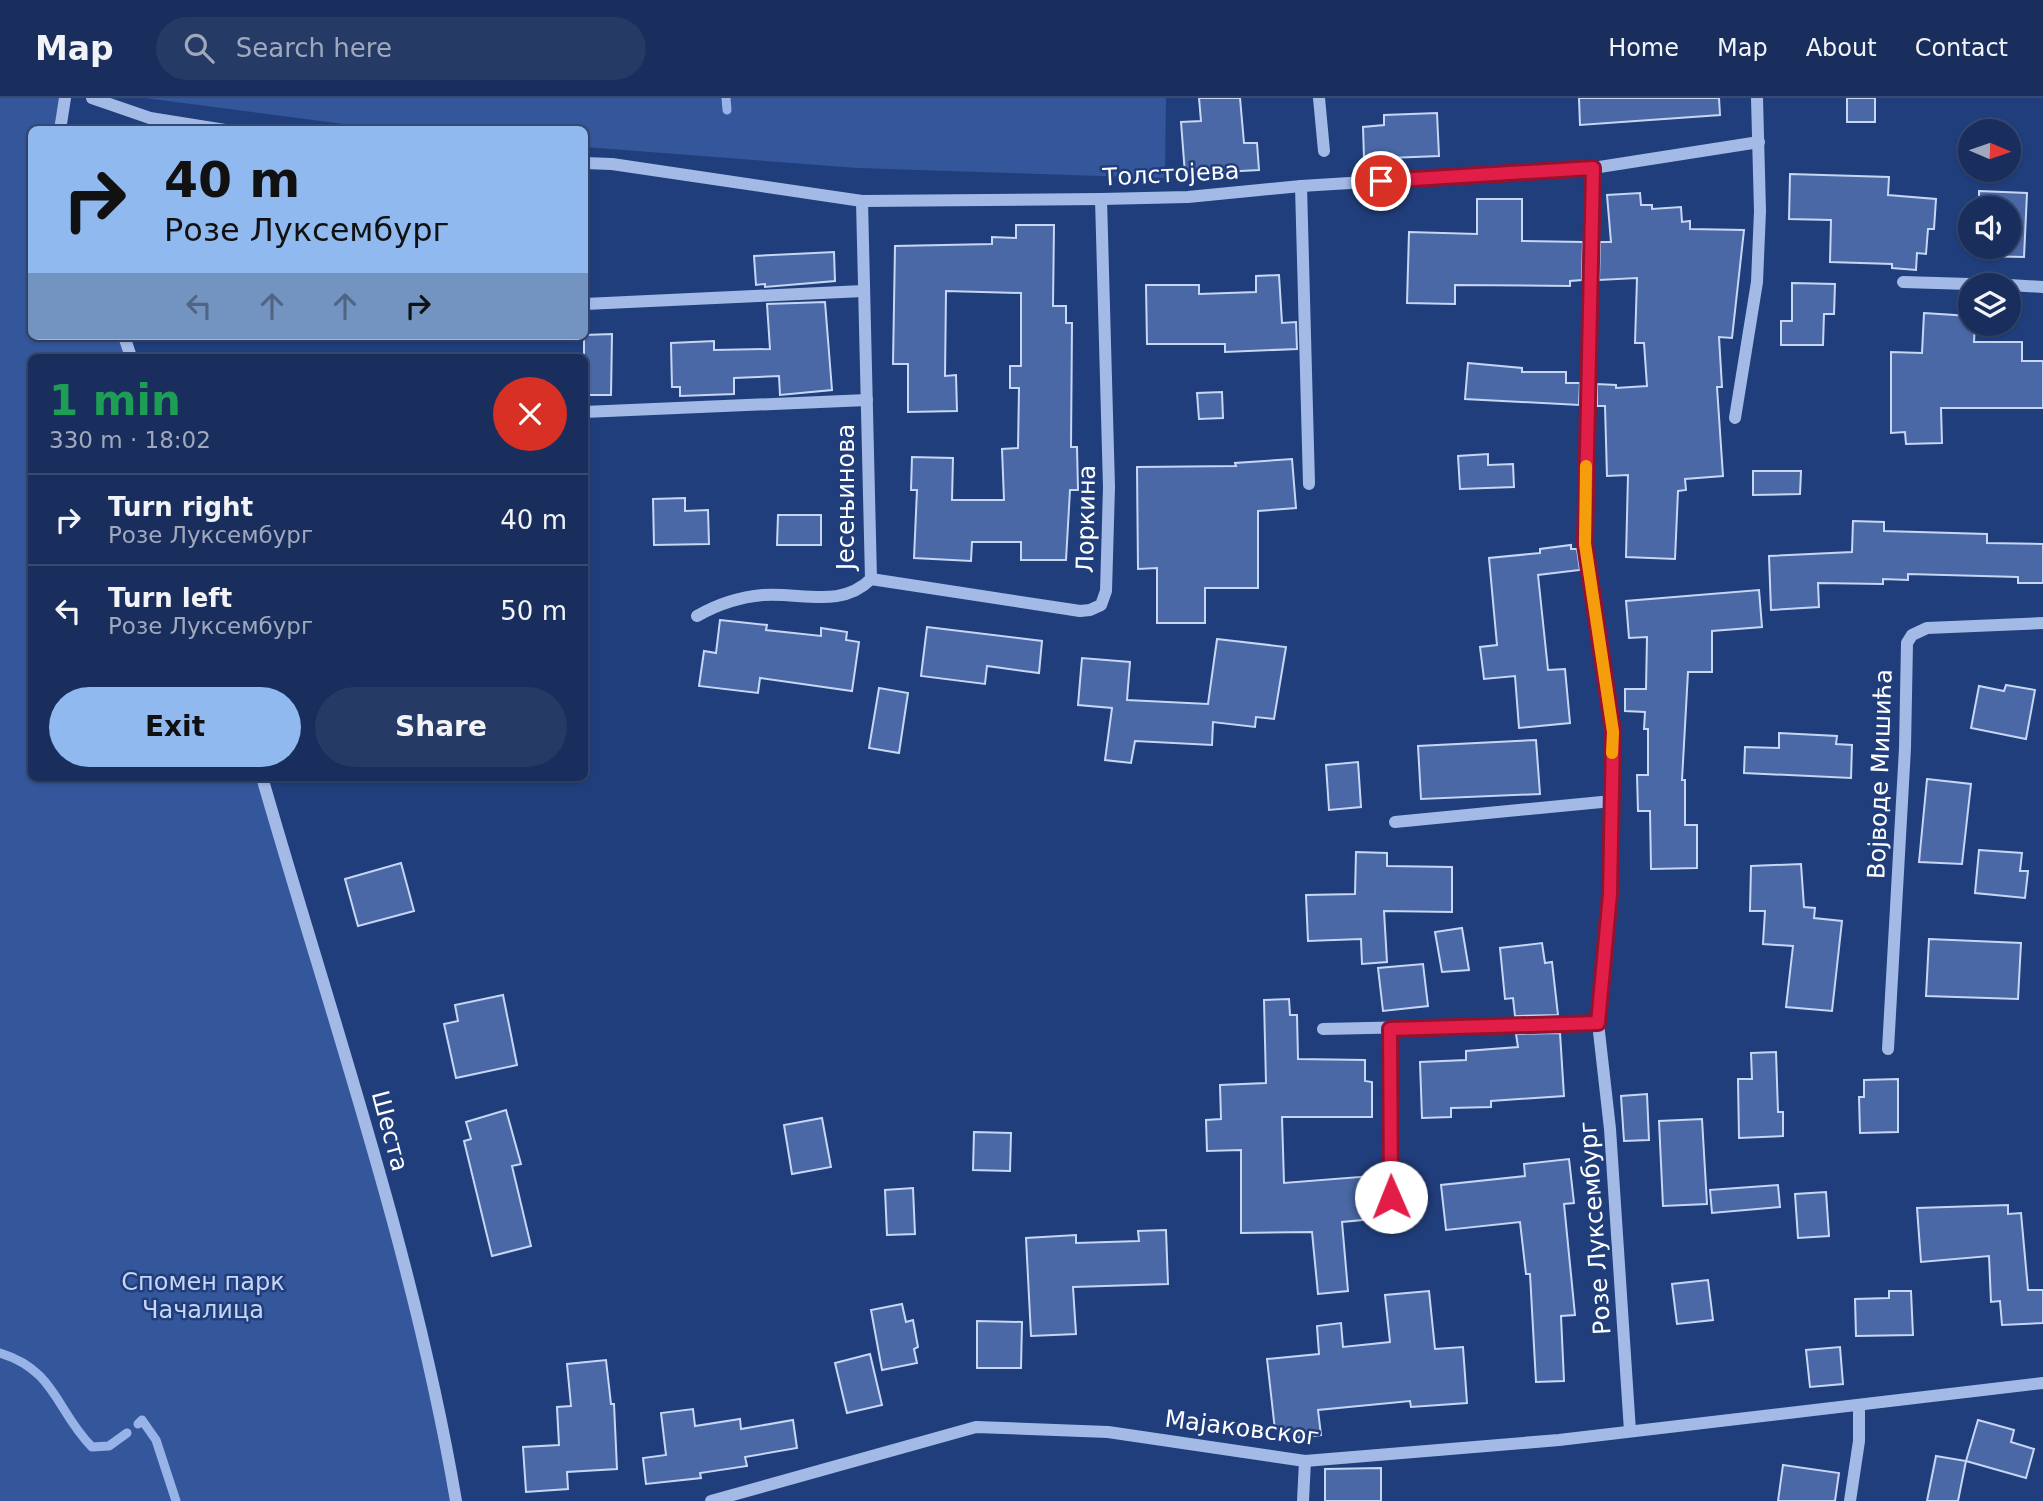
<!DOCTYPE html>
<meta charset="utf-8">
<style>
:root{--surface:#192e5d;--page:#263a66;--text:#f1f3f6;--muted:#9fa8bc;--line:#374a72;--accent:#90b9f0}
body{margin:0;font-family:"DejaVu Sans",sans-serif;background:var(--page);color:var(--text);height:100vh;display:flex;flex-direction:column;font-size:26px;white-space:nowrap}
*{box-sizing:border-box;margin:0}
p{font-size:23px;color:var(--muted)}
.icon{flex:none;width:38px;height:38px;fill:none;stroke:currentColor;stroke-width:2;stroke-linecap:round;stroke-linejoin:round}
.map{position:relative;flex:1;overflow:hidden}
.side{position:absolute;left:28px;top:256px;width:560px;height:427px;display:flex;flex-direction:column;background:var(--surface);border-radius:10px;box-shadow:0 2px 5px #0004,0 0 0 2px var(--line)}
.side>*{flex:none}
.top-card{position:absolute;left:28px;top:28px;width:560px;height:214px;border-radius:10px;box-shadow:0 2px 5px #0004,0 0 0 2px var(--line);background:#90b9f0;color:#111;overflow:hidden}
.needle{width:46px;rotate:92deg}
.tools{position:absolute;left:1958px;top:21px;display:grid;gap:14px}
.tools a{display:grid;place-items:center;width:63px;height:63px;border-radius:50%;background:var(--surface);box-shadow:0 2px 5px #0004,0 0 0 2px var(--line);font-size:35px}
.pin{position:absolute;display:grid;place-items:center;width:60px;height:60px;color:#fff;margin:-30px;border:4px solid #fff;border-radius:50%;box-shadow:0 2px 7px #0007}
.me{position:absolute;width:77px;margin:-38px;rotate:359deg;stroke-linejoin:round;filter:drop-shadow(0 0 5px #0008)}
.turn{display:flex;align-items:center;gap:24px;height:147px;padding:0 21px;font-size:32px}
.turn .icon{width:91px;height:91px;stroke-width:2.5}
.turn b{display:block;font-size:49px;line-height:60px}
.lanes{display:flex;align-items:center;height:66px;padding:0 21px;background:#0003;justify-content:center;gap:35px;direction:ltr}
.lanes .off{opacity:.35}
.round{display:grid;place-items:center;flex:none;width:74px;height:74px;border-radius:37px;background:var(--page)}
.headline{display:flex;align-items:center;justify-content:space-between;height:119px;padding:0 21px}
h1{font-size:42px;font-weight:700;line-height:52px;color:#1e9e55}
.cta{display:flex;gap:14px;margin-top:auto;padding:14px 21px}
.cta a{flex:1;height:80px;border-radius:42px;background:var(--accent);color:#111;font-size:28px;font-weight:700;line-height:80px;text-align:center}
.cta a+a{background:var(--page);color:var(--text)}
ul{padding:0;list-style:none}
li{display:flex;align-items:center;gap:21px;height:91px;padding:0 21px;border-top:2px solid var(--line)}
li div{flex:1}
li b{display:block;font-size:26px}
li em{font-style:normal}
header{display:flex;align-items:center;gap:42px;box-sizing:border-box;height:98px;padding:0 35px;background:var(--surface);border-bottom:2px solid var(--line)}
header strong{font-size:33px}
nav{display:flex;gap:38px;margin-inline-start:auto;font-size:24px}
.search{width:490px;height:63px;background:var(--page);display:flex;align-items:center;gap:18px;box-sizing:border-box;padding:0 24px;border-radius:38px;color:var(--muted);font-size:26px}
.map>svg:first-child{display:block}
</style>
<header>
<strong>Map</strong>
<div class="search"><svg class="icon" aria-label="search" viewBox="0 0 24 24"><circle cx="10" cy="10" r="6"/><path d="M15 15l6 6"/></svg>Search here</div>
<nav><a>Home</a><a>Map</a><a>About</a><a>Contact</a></nav>
</header>
<div class="map">
<svg width="2043" height="1403" viewBox="0 0 2043 1403">
<rect width="100%" height="100%" fill="#213e7c"/>
<!-- green -->
<g fill="#34569a">
<path d="M0,0H65L60,31L32,32V238H124L131,259H32V679H262L351,968L456,1403H0Z"/>
<path d="M145,0H1166L1165,80L857,70L585,49L584,32L381,31Z"/>
</g>
<g fill="none" stroke-linecap="round" stroke-linejoin="round">
<!-- stream -->
<g stroke="#98b3e7" stroke-width="9">
<path d="M726,0L727,12"/>
<path d="M0,1255C56,1272 56,1313 92,1349L109,1348L127,1335"/>
<path d="M138,1326L142,1322L156,1342L176,1403"/>
</g>
</g>
<!-- building -->
<g fill="#4a68a5" stroke="#c7d6f5" stroke-width="2">
<path d="M1199,0H1240L1244,45H1257L1259,72L1185,76L1181,24L1201,23Z"/>
<path d="M1579,0H1719L1720,17L1580,27Z"/>
<rect x="1847" y="0" width="28" height="24"/>
<path d="M1437,15L1439,58L1364,61L1363,29L1384,27V17Z"/>
<path d="M1790,76L1889,79L1888,97L1936,101L1934,131H1928L1926,156L1917,155L1916,172L1892,170V166L1830,164L1831,122L1789,121Z"/>
<path d="M1979,93L2027,95L2024,159L1977,158L1978,149H2009V110H1979Z"/>
<path d="M1640,95L1641,107H1652V111L1681,109L1682,124L1690,123V131L1744,132L1732,240L1719,239L1722,289H1717L1723,378L1685,381L1686,392L1678,393L1675,461L1626,459L1628,377L1607,378L1605,308H1597V286L1616,287V290L1647,288L1644,245H1635L1637,180L1599,182L1600,144H1611L1607,97Z"/>
<path d="M1477,101H1522V143L1583,144L1582,182L1570,183V188L1455,187V206L1407,205L1409,134L1477,136Z"/>
<path d="M1016,127H1054L1053,208H1066V225H1072L1071,349H1077L1078,392H1070L1066,462H1021V444H972L971,463L914,460L917,392H911L912,359L953,360L952,402H1004L1002,351L1018,350L1019,290H1010V268H1021V195L946,193L945,278L956,277L957,313L908,314V266H893L895,148L992,146V139L1016,140Z"/>
<path d="M834,154L835,183L765,189V186L756,187L754,158Z"/>
<path d="M1279,177L1282,225L1296,224L1297,251L1225,254V246H1147L1146,187H1199V196L1256,194V178Z"/>
<path d="M1792,185L1835,186L1834,216H1824L1823,247H1781V223H1792Z"/>
<path d="M825,204L832,292L780,297L779,278L734,280V296L680,298V289H672L671,245L714,243V252L770,251L767,206Z"/>
<path d="M1924,215L1970,218V226H1975L1974,244H2022V263H2043V310H1941L1942,345L1906,346L1905,334L1891,335V254L1922,255Z"/>
<path d="M612,236L611,297H584V237Z"/>
<path d="M1468,265L1522,270V274H1566V285H1580L1579,307L1465,301Z"/>
<path d="M1222,294L1223,320L1199,321L1197,295Z"/>
<path d="M1488,356V367L1513,366L1514,389L1460,391L1458,358Z"/>
<path d="M1292,361L1296,410L1258,413V490H1205V525H1157V470L1138,471L1137,369L1236,368L1235,365Z"/>
<path d="M1753,373H1801L1800,396L1753,397Z"/>
<path d="M685,400V413L708,412L709,446L654,447L653,401Z"/>
<path d="M778,417H821V447H777Z"/>
<path d="M1853,423L1884,424V433L1987,436V445L2043,446V485H2018V479L1908,476V482L1883,481V486L1818,485L1819,509L1771,512L1769,458L1852,454Z"/>
<path d="M1571,447V451H1577L1580,472L1538,477L1548,572L1565,571L1570,625L1519,630L1515,578L1484,581L1480,549L1497,547L1489,460L1540,455V451Z"/>
<path d="M1759,492L1762,529L1712,533V574H1688L1682,682H1685V727H1697V770L1651,771L1650,713H1638L1637,677H1648V631H1644L1645,614L1625,613V591H1646L1647,539L1629,540L1626,503Z"/>
<path d="M720,522L767,527L766,532L821,538V530L847,534L846,542L859,544L852,593L760,580L758,595L699,588L704,553L716,555Z"/>
<path d="M927,529L1042,543L1039,575L987,568L985,586L921,578Z"/>
<path d="M1217,541L1286,549L1274,621L1256,619L1255,629L1213,624L1212,647L1135,643L1131,665L1105,662L1112,610L1078,607L1082,560L1130,564L1127,602L1208,606Z"/>
<path d="M2006,587L2035,592L2026,641L1971,630L1979,588L2004,593Z"/>
<path d="M879,590L908,595L899,655L869,650Z"/>
<path d="M1779,635L1837,638L1836,646L1852,647L1851,680L1744,675L1745,649L1779,650Z"/>
<path d="M1536,642L1540,696L1421,701L1418,648Z"/>
<path d="M1358,664L1361,709L1329,712L1326,667Z"/>
<path d="M1927,681L1971,686L1962,766L1919,764Z"/>
<path d="M1979,752L2022,755L2020,773H2028L2025,800L1975,795Z"/>
<path d="M1356,754L1387,755V768L1452,769V814L1384,813L1387,864L1362,866L1361,841L1308,843L1306,797L1355,796Z"/>
<path d="M401,765L414,813L358,828L345,781Z"/>
<path d="M1801,766L1804,809L1815,810L1814,820L1842,823L1832,913L1786,909L1793,848L1763,846L1765,813H1750L1751,768Z"/>
<path d="M1462,830L1469,872L1442,874L1435,834Z"/>
<path d="M1929,841L2021,845L2018,901L1926,898Z"/>
<path d="M1542,845L1545,865L1552,864L1558,917L1515,918L1513,900L1505,901L1500,850Z"/>
<path d="M1423,866L1428,908L1383,913L1378,870Z"/>
<path d="M503,897L517,967L456,980L444,926L458,923L455,907Z"/>
<path d="M1289,901L1290,917H1297L1298,961L1365,962V983L1372,984V1019H1282L1284,1085L1372,1078L1374,1096L1382,1095L1384,1120L1342,1124L1348,1193L1318,1196L1312,1134L1241,1135V1052L1207,1053L1206,1022L1221,1021L1220,987L1266,985L1264,902Z"/>
<path d="M1560,935L1564,998L1491,1003V1009L1451,1010V1019L1422,1020L1420,964L1466,962V953L1518,949L1516,936Z"/>
<path d="M1776,954L1778,1014H1783V1038L1739,1040L1738,981H1752L1751,955Z"/>
<path d="M1898,981V1034L1860,1035L1859,999H1864V982Z"/>
<path d="M1647,996L1649,1042L1624,1043L1621,998Z"/>
<path d="M506,1012L521,1066L512,1068L531,1148L492,1158L464,1043L471,1041L466,1024Z"/>
<path d="M822,1020L831,1069L792,1076L784,1027Z"/>
<path d="M1702,1021L1707,1106L1663,1108L1659,1023Z"/>
<path d="M974,1034L1011,1035L1010,1073L973,1072Z"/>
<path d="M1569,1061L1574,1105L1564,1106L1575,1217L1561,1218L1564,1283L1536,1284L1530,1176H1526L1520,1124L1446,1132L1441,1087L1525,1078L1524,1066Z"/>
<path d="M1778,1087L1780,1109L1712,1115L1710,1092Z"/>
<path d="M913,1090L915,1136L887,1137L885,1092Z"/>
<path d="M1826,1094L1829,1138L1798,1140L1795,1096Z"/>
<path d="M2008,1107V1116L2021,1115L2028,1192H2043V1225L2002,1227L2000,1203L1991,1204L1989,1158L1921,1164L1917,1110Z"/>
<path d="M1166,1132L1168,1186L1073,1189L1076,1236L1031,1238L1026,1140L1076,1137V1145L1139,1143L1138,1133Z"/>
<path d="M1708,1182L1713,1222L1677,1226L1672,1186Z"/>
<path d="M1429,1193L1435,1251L1463,1249L1467,1305L1411,1309L1410,1303L1318,1312L1321,1337L1293,1340L1292,1330L1275,1332L1267,1261L1319,1256L1317,1228L1341,1225L1343,1249L1390,1244L1385,1197Z"/>
<path d="M1889,1193H1911L1913,1237L1856,1238L1855,1201L1889,1200Z"/>
<path d="M902,1206L906,1224L913,1222L918,1249L914,1251L917,1265L882,1272L871,1212Z"/>
<path d="M977,1223L1022,1224L1021,1270H977Z"/>
<path d="M1840,1249L1843,1286L1810,1289L1806,1252Z"/>
<path d="M870,1256L882,1307L847,1315L835,1265Z"/>
<path d="M606,1262L611,1306H614L617,1371L567,1374L568,1391L526,1394L523,1349L559,1347L557,1309L571,1308L567,1266Z"/>
<path d="M693,1311L695,1328L740,1321L741,1331L793,1322L797,1350L745,1359L747,1368L700,1375L701,1380L646,1386L643,1360L666,1357L661,1315Z"/>
<path d="M1978,1322L2014,1332L2011,1344L2034,1351L2026,1380L1966,1363Z"/>
<path d="M1936,1358L1966,1363L1958,1403H1927Z"/>
<path d="M1783,1367L1839,1375L1835,1403H1778Z"/>
<path d="M1381,1370V1403H1325V1371Z"/>
</g>
<g fill="none" stroke-linecap="round" stroke-linejoin="round">
<!-- minor -->
<g stroke="#a4bae6" stroke-width="12">
<path d="M92,0L150,20L225,32"/>
<path d="M1319,0L1324,53"/>
<path d="M60,32L65,0"/>
<path d="M584,65L612,66L862,103L1101,101L1188,99L1301,88L1593,70L1759,44"/>
<path d="M1593,70L1585,446L1613,634L1610,796L1598,925L1610,1031L1630,1333"/>
<path d="M1301,88L1309,386"/>
<path d="M1903,184L2003,187"/>
<path d="M2009,187L2043,189"/>
<path d="M585,206L863,193"/>
<path d="M124,238L131,259"/>
<path d="M584,314L867,302"/>
<path d="M1735,320L1757,184L1760,113L1757,0"/>
<path d="M871,481L1080,513L1090,512L1101,507L1106,493L1109,389L1101,101"/>
<path d="M697,518C718,506 739,499 763,497C801,494 841,511 871,481L862,103"/>
<path d="M262,679C331,919 414,1156 456,1403"/>
<path d="M1395,724L1612,703"/>
<path d="M1323,931L1598,925"/>
<path d="M1390,931L1391,1099"/>
<path d="M1888,951L1905,650L1907,545L1912,537L1927,530L2043,525"/>
<path d="M711,1403L976,1329L1108,1334L1305,1363L1559,1342L2043,1285"/>
<path d="M1303,1403L1305,1363"/>
<path d="M1850,1403L1859,1343V1309"/>
</g>
</g>
<g fill="none" stroke-linecap="round" stroke-linejoin="round">
<!-- route casing -->
<g stroke="#92132f" stroke-width="18">
<path id="route" d="M1381,83L1593,70L1585,446L1613,634L1610,796L1598,925L1390,931L1391,1099"/>
</g>
<!-- route -->
<use href="#route" stroke="#e11d48" stroke-width="12"/>
<!-- slow -->
<path stroke="#f59e0b" stroke-width="12" d="M1586,368L1585,446L1613,634L1612,655"/>
</g>
<g text-anchor="middle" dominant-baseline="central" stroke-width="5" stroke-linejoin="round" paint-order="stroke">
<!-- street labels -->
<g font-size="24" fill="#fff" stroke="#213e7c">
<text transform="translate(1171 76) rotate(-3)">Толстојева</text>
<text transform="translate(846 399) rotate(-90)">Јесењинова</text>
<text transform="translate(1086 421) rotate(-89)">Лоркина</text>
<text transform="translate(1880 676) rotate(-88)">Војводе Мишића</text>
<text transform="translate(390 1033) rotate(75)">Шеста</text>
<text transform="translate(1595 1130) rotate(-94)">Розе Луксембург</text>
<text transform="translate(1242 1330) rotate(7)">Мајаковског</text>
</g>
<!-- park labels -->
<g font-size="24" fill="#c7d6f5" stroke="#213e7c">
<text x="203" y="1184">Спомен парк<tspan x="203" dy="28">Чачалица</tspan></text>
</g>
</g>
</svg>
<div class="tools">
<a><svg class="needle" viewBox="-14 -14 28 28"><path d="M0-13l5 13h-10z" fill="#e53935"/><path d="M0 13l5-13h-10z" fill="#9fa8bc"/></svg></a>
<a><svg class="icon" aria-label="sound" viewBox="0 0 24 24"><path d="M4 9h4l5-4v14l-5-4H4zM17 9q2 3 0 6"/></svg></a>
<a><svg class="icon" aria-label="layers" viewBox="0 0 24 24"><path d="M12 4l9 5-9 5-9-5zM3 14l9 5 9-5"/></svg></a>
</div>
<div class="pin" style="left:1381px;top:83px;background:#d93025"><svg class="icon" aria-label="arrive" viewBox="0 0 24 24"><path d="M6 21V4h12l-3 4 3 4H6"/></svg></div>
<svg class="me" style="left:1391px;top:1099px" viewBox="-20 -20 40 40"><circle r="19" fill="#fff"/><path d="M0-13L10 11 0 6-10 11z" fill="#e11d48"/></svg>
<div class="top-card">
<div class="turn"><svg class="icon" aria-label="right" viewBox="0 0 24 24"><path d="M7 20v-9h11M14 6l5 5-5 5"/></svg><div><b>40 m</b>Розе Луксембург</div></div>
<div class="lanes"><svg class="icon off" aria-label="left" viewBox="0 0 24 24"><path d="M17 20v-9H6M10 6l-5 5 5 5"/></svg><svg class="icon off" aria-label="ahead" viewBox="0 0 24 24"><path d="M12 20V5M6 11l6-6 6 6"/></svg><svg class="icon off" aria-label="ahead" viewBox="0 0 24 24"><path d="M12 20V5M6 11l6-6 6 6"/></svg><svg class="icon" aria-label="right" viewBox="0 0 24 24"><path d="M7 20v-9h11M14 6l5 5-5 5"/></svg></div>
</div>
<section class="side">
<div class="headline"><div><h1>1 min</h1><p>330 m · 18:02</p></div><a class="round" style="background:#d93025;color:#fff"><svg class="icon" aria-label="close" viewBox="0 0 24 24"><path d="M6 6l12 12M18 6L6 18"/></svg></a></div>
<ul>
<li><svg class="icon" aria-label="right" viewBox="0 0 24 24"><path d="M7 20v-9h11M14 6l5 5-5 5"/></svg><div><b>Turn right</b><p>Розе Луксембург</p></div><em>40 m</em></li>
<li><svg class="icon" aria-label="left" viewBox="0 0 24 24"><path d="M17 20v-9H6M10 6l-5 5 5 5"/></svg><div><b>Turn left</b><p>Розе Луксембург</p></div><em>50 m</em></li>
</ul>
<div class="cta"><a>Exit</a><a>Share</a></div>
</section>
</div>
